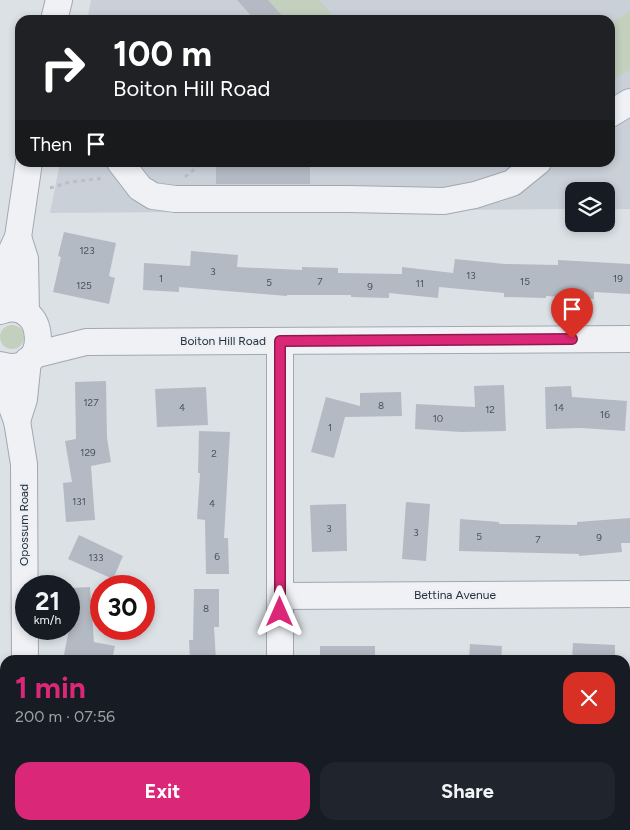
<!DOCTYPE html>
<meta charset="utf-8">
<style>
:root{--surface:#171b24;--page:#20242c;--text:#f1f3f6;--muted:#9ea1a6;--accent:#db2777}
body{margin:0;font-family:Figtree,sans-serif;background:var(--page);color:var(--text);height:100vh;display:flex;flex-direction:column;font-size:19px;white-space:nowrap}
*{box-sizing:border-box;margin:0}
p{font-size:16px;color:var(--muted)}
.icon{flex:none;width:28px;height:28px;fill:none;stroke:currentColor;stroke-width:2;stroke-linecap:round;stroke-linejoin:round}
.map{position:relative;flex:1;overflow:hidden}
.details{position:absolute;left:0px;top:655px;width:630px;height:175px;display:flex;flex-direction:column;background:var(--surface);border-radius:15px 15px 0 0;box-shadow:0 2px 8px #0003}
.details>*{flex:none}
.banner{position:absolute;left:15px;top:15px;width:600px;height:152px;border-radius:15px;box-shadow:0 2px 8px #0003;background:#202124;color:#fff;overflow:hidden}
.buttons{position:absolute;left:565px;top:182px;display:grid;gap:10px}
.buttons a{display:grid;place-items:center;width:50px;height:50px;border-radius:10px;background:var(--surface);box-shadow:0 2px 8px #0003;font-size:25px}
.speed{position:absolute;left:15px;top:575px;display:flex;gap:10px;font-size:25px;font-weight:700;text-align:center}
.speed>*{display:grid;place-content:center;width:65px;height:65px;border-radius:50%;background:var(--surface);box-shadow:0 2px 8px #0003;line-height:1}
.speed small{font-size:12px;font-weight:400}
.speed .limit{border:8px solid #d22;background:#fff;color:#111}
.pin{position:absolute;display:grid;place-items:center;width:42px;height:42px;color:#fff;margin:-51px -21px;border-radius:50% 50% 50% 0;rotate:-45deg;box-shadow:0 0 5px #0007}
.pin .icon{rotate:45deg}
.me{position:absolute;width:55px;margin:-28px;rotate:0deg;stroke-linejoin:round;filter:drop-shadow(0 0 4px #0008)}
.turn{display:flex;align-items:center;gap:18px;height:105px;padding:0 15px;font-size:22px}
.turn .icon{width:65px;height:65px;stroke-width:2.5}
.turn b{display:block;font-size:35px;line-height:42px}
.then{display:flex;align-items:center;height:48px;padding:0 15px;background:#0003;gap:10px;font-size:19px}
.round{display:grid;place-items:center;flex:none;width:52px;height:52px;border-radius:15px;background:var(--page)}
.head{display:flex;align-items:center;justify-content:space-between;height:85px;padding:0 15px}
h1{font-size:30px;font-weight:700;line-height:38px;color:var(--accent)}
.button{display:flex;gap:10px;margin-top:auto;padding:10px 15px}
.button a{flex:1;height:58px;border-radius:15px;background:var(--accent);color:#fff;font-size:20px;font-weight:700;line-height:58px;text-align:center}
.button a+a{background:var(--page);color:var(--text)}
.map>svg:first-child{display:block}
</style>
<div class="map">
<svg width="630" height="830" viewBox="0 0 630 830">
<rect width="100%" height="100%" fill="#dce1e6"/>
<!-- built -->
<path fill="#cad0d8" d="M91,0H630V209H606V191H574V209L50,213L60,163L610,162V20H87Z"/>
<!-- green -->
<g fill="#c3d0be">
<path d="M261,0H319L337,20H280Z"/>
<path d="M630,11V70L610,81V23Z"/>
<circle cx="12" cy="337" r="12"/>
</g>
<!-- building -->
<g fill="#b4bac3">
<path d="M237,0H268L286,20H255Z"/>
<rect x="216" y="162" width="94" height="22"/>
<path d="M64,232L116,243L109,276L115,278L109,304L53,292L61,257L58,256Z"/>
<path d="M191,251L238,255L237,267L302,270V267L338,268V273L402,274V267L453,273L455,259L505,264L558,265V260L630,264V294L594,292V299L546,296V298L504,297V293L439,287L438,298L389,293V298L351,297V295H287V296L179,287V292L143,290L144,263L190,266Z"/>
<path d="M106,381L107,438L111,462L91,466L95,520L66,522L63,483L72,482L65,441L76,439L75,382Z"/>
<path d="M504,385L506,431L461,432L415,429L416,404L475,407L474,386Z"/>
<path d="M571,386L572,397L627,401L625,431L582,428L546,429L545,387Z"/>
<path d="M206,387L208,425L157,427L155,389Z"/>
<path d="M401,392L402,416L345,417L334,458L311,452L326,397L360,406V393Z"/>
<path d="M199,431L230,432L224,538H228L229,574H206L205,520L197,519L200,473H198Z"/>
<path d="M406,502L430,504L426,561L402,559Z"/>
<path d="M346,504L347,551L312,552L310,505Z"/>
<path d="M630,518V543H621L622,552L579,556V554L459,551L460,519L499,522V524L577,525V522Z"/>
<path d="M79,535L123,556L113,579L68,559Z"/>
<path d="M90,587L94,642L115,646L112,660H63L69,629V588Z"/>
<path d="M194,589H219V627H214L216,660H190L189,640H193Z"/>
<path d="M573,643L615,645V660H572Z"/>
<path d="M470,644L502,646L501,660H469Z"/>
<rect x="320" y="646" width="55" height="14"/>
</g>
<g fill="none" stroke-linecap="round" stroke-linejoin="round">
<!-- minor casing -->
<g stroke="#a2a8b0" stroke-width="28">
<g id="minor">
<path d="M54,20L59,0"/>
<path d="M610,114L630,102"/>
<path d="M120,162L140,188L153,196L175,199H348L444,201L475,195L512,183L538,162"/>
<path d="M18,237L25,259L26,313"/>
<path d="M0,295L7,261L18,237L29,162"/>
<path d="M0,311C48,293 53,381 0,365"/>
<path d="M280,341V660"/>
<path d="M34,355L86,342L630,339"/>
<path d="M0,375L17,421L24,464L25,660"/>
<path d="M17,421L24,399L28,360"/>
<path d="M280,596L630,594"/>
<path d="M27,825V830"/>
<path d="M282,825V830"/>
</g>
</g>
<!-- path -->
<g stroke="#bbbfc5" stroke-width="3" stroke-dasharray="4 4" stroke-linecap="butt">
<path d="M185,177L203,162"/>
<path d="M50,188L70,182L105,178"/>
</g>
<!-- minor -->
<use href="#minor" stroke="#eff1f5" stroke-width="26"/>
</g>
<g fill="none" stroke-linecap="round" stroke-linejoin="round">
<!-- route casing -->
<g stroke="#8e194d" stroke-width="12">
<path id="route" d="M280,612V341L572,339"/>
</g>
<!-- route -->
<use href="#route" stroke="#db2777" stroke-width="9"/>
</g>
<g text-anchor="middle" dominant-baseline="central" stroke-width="4" stroke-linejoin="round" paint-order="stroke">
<!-- number labels -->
<g font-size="10" fill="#4a525e">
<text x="87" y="250">123</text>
<text x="213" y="271">3</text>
<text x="471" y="275">13</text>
<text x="161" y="278">1</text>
<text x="618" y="278">19</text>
<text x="320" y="281">7</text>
<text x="525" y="281">15</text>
<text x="269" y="282">5</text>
<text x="420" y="283">11</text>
<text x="84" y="285">125</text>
<text x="370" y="286">9</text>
<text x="91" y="402">127</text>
<text x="381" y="405">8</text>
<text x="182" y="407">4</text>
<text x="559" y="407">14</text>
<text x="490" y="409">12</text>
<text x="605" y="414">16</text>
<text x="438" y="418">10</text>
<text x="330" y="427">1</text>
<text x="88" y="452">129</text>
<text x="214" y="453">2</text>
<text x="79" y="501">131</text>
<text x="212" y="503">4</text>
<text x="329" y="528">3</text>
<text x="416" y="532">3</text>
<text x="479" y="536">5</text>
<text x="599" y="537">9</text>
<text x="538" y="539">7</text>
<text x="217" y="556">6</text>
<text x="96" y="557">133</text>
<text x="206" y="608">8</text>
</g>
<!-- street labels -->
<g font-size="12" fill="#262f3c" stroke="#ebeff4">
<text x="223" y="341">Boiton Hill Road</text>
<text transform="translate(24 525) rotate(-90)">Opossum Road</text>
<text x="455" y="595">Bettina Avenue</text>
</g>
</g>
</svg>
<div class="buttons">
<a><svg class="icon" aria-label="layers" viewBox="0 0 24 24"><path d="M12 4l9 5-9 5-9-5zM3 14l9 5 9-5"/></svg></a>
</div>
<div class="speed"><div>21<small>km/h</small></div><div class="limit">30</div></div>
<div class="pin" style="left:572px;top:339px;background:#d93025"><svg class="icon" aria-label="arrive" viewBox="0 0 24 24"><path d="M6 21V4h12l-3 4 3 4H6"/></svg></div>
<svg class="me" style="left:280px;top:612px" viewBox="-20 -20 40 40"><path d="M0-17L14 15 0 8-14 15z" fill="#db2777" stroke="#fff" stroke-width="4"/></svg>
<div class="banner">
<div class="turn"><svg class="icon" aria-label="right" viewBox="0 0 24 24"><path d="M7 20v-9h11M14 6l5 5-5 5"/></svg><div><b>100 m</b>Boiton Hill Road</div></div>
<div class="then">Then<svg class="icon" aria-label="arrive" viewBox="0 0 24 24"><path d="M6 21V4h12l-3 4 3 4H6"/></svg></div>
</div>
<section class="details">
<div class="head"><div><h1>1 min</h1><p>200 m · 07:56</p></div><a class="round" style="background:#d93025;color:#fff"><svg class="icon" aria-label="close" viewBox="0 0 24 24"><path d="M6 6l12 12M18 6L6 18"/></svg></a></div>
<div class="button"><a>Exit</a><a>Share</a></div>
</section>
</div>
